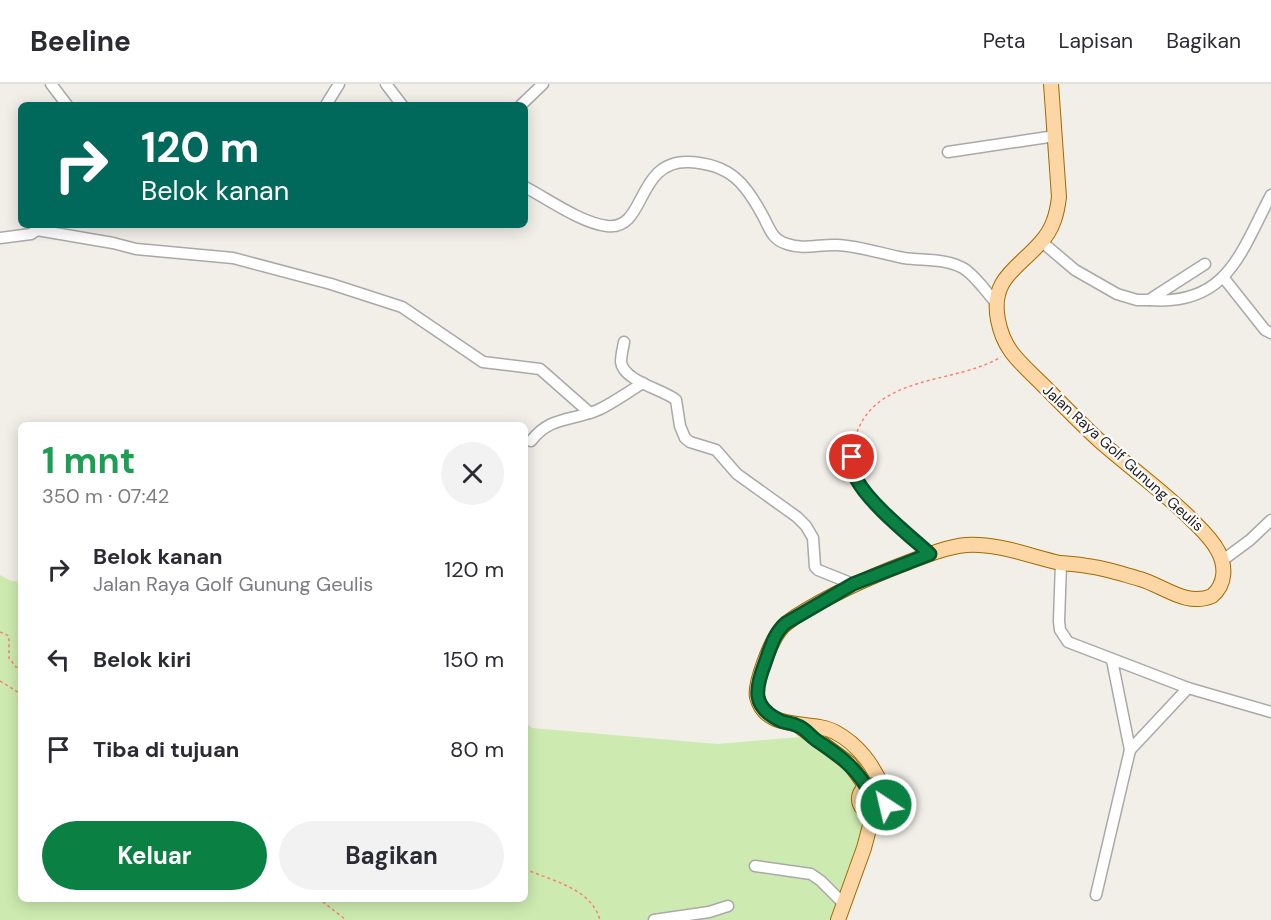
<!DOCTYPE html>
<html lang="id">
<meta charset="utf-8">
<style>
:root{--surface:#fff;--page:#f2f2f3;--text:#2b2b33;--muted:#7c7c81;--line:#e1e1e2;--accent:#0b8043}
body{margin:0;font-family:"DM Sans",sans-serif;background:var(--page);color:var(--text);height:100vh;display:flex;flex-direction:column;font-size:22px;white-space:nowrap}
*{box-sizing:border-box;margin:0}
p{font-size:20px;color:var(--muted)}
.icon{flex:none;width:33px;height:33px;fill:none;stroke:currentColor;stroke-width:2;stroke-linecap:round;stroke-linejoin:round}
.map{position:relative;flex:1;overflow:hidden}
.side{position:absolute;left:18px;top:338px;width:510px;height:480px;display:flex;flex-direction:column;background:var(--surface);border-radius:9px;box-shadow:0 3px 15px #0003}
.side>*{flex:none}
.banner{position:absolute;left:18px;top:18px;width:510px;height:126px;border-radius:9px;box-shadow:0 3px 15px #0003;background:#00695c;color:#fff;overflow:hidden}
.pin{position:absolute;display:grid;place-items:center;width:51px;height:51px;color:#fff;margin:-26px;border:3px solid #fff;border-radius:50%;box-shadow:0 2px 6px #0007}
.me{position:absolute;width:66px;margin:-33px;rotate:325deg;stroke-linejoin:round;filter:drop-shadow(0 0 4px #0008)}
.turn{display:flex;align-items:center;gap:21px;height:126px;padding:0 24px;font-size:27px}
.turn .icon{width:78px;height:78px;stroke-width:2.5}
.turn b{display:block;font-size:42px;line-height:51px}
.round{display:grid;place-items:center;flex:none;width:63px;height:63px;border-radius:32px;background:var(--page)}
.head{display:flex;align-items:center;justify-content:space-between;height:102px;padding:0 24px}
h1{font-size:36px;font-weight:700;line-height:45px;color:#1e9e55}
.button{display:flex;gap:12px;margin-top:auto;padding:12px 24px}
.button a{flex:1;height:69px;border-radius:36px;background:var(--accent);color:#fff;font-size:24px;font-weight:700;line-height:69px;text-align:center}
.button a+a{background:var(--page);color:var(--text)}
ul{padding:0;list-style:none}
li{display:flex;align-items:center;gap:18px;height:90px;padding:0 24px}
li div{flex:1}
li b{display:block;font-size:22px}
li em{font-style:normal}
header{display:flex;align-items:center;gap:36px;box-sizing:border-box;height:84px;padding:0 30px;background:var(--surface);border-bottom:2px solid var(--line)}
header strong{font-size:28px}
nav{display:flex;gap:33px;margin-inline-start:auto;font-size:21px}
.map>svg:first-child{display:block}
</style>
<header>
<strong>Beeline</strong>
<nav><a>Peta</a><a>Lapisan</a><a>Bagikan</a></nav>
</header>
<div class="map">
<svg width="1271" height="836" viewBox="0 0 1271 836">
<rect width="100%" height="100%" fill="#f2efe9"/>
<!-- grass -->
<path fill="#cdebb0" d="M0,491L11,497L21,498V814H525V638L532,644L718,660L823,651L856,673L865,735L837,836H0Z"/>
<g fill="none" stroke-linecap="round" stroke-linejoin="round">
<!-- minor casing -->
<g stroke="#a9a9a9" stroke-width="13">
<g id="minor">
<path d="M51,0L67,21"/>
<path d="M386,0L402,21"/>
<path d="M326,21L339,0"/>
<path d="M521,21L543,0"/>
<path d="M948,68L1055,52"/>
<path d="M525,103C548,115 581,139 607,142C647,147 635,76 689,78C731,80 746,100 764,134C770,146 773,156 787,160C804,166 820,160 837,161C860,162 882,170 904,174C924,177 948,174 966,186C978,195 987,209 997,220"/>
<path d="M0,154L31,150L37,146L113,159L136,165L233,174L331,200L402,223L483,278L540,285L590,329"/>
<path d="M1042,158L1075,186L1117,210L1137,216H1149L1205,180"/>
<path d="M1223,193L1265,246L1271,249"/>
<path d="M1150,216C1228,222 1241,167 1271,111"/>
<path d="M624,258C623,264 621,271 621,278C623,297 665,306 676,316L680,342L685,354L690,358L716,366L737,390L797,433L806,442L813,454L815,483L818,486L853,500"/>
<path d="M531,357C550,332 572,337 598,326C613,319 628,308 643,299"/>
<path d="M855,358C853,369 851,380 855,391C862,412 912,454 930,470"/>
<path d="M1223,476L1250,456L1271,436"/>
<path d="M1061,479L1059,537L1060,546L1068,558L1188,604L1271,628"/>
<path d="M1130,666L1188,604"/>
<path d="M755,782L811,790L821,797L842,818"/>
<path d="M1096,811L1130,666L1112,576"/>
<path d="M654,836L709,828L728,822"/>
</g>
</g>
<!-- major casing -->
<g stroke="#a06b00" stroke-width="16">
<g id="major">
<path d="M799,642L850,680L866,703"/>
<circle cx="873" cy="715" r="14"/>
<path d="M884,706C873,681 859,661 835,648C811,635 766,649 757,613C754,599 772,555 781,545C784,540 790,537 795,533C831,510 869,493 909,478C927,471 946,463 966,461C998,459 1029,472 1060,479C1068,480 1078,480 1087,482C1105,484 1122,490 1140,495C1164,502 1186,523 1212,512C1226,500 1226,482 1218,467C1212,455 1201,445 1192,436C1164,408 1132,385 1102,359C1081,340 1061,319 1041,299C1020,278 1004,267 998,236C990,194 1018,185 1041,158C1053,145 1057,130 1059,113L1051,0"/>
<path d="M838,836L864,764L873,730"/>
</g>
</g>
<!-- path -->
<g stroke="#fa8072" stroke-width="1.5" stroke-dasharray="3 3" stroke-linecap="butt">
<path d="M857,348C879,290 956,300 1001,273"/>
<path d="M0,548L9,552V574L16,583L21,584"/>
<path d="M0,597L21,610"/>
<path d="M525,785C552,797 591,804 600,836"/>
<path d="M318,814L346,836"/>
</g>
<!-- minor -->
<use href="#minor" stroke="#fff" stroke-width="10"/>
<!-- major -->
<use href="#major" stroke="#fcd6a4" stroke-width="14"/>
</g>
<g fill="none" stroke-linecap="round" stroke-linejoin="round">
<!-- route casing -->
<g stroke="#07532c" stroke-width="15">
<path id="route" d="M852,373C852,380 853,389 857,396C870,420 909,451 930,470L853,500L786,539C774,549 770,565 765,579C755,605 751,623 781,637C786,639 793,639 798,642C805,644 810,652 816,656C837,670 853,681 866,702C880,698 890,707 886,721"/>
</g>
<!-- route -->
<use href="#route" stroke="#0b8043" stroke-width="10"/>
</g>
<g text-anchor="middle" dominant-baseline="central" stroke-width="4.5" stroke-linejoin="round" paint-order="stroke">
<!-- street labels -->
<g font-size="15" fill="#222" stroke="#fff">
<text transform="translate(1123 374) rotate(42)">Jalan Raya Golf Gunung Geulis</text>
</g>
</g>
</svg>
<div class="pin" style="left:852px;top:373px;background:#d93025"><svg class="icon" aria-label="arrive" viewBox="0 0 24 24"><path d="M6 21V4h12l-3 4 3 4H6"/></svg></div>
<svg class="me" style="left:886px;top:721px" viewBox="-20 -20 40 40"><circle r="17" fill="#0b8043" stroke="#fff" stroke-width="3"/><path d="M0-11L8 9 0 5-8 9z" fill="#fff"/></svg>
<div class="banner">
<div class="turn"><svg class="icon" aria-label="right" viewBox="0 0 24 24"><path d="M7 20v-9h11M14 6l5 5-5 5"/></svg><div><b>120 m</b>Belok kanan</div></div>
</div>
<section class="side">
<div class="head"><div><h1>1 mnt</h1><p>350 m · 07:42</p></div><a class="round"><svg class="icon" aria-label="close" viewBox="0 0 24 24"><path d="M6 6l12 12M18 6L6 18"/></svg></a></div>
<ul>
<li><svg class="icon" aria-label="right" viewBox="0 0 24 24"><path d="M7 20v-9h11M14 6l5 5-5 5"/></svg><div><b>Belok kanan</b><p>Jalan Raya Golf Gunung Geulis</p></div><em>120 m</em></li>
<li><svg class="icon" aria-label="left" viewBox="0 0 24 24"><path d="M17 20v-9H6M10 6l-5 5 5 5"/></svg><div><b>Belok kiri</b></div><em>150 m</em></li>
<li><svg class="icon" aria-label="arrive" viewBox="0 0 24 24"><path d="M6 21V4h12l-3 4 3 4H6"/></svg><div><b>Tiba di tujuan</b></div><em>80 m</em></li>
</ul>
<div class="button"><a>Keluar</a><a>Bagikan</a></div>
</section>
</div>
